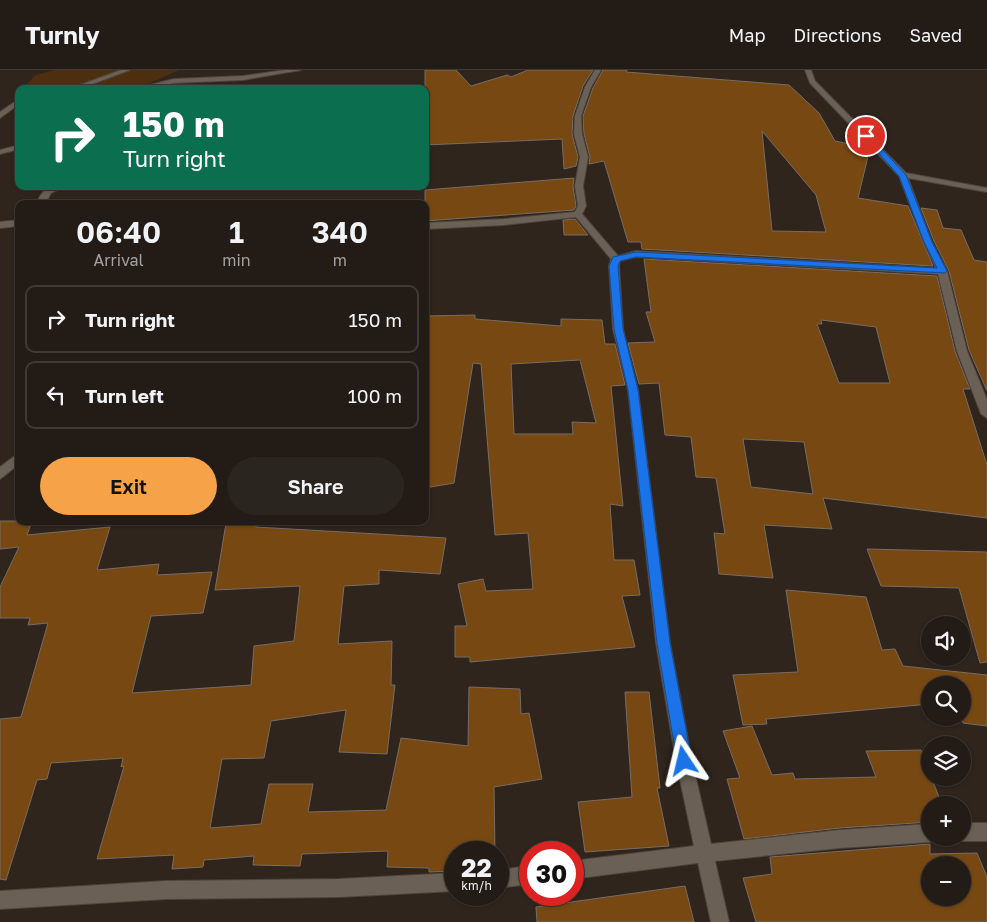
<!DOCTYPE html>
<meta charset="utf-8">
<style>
:root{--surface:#231c16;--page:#2b251f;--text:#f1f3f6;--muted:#a3a1a1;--line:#403a35;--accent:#f6a248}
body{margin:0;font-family:"Golos Text",sans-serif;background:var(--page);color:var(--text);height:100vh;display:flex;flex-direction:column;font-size:19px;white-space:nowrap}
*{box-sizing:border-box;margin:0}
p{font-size:16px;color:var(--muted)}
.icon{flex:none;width:28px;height:28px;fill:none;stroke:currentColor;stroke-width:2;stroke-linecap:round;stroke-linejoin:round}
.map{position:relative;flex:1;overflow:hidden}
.drawer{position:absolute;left:15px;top:130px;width:414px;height:325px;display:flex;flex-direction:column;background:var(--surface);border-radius:10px;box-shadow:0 1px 4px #0004,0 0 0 1px var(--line)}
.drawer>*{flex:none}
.guide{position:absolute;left:15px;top:15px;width:414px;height:105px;border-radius:10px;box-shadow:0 1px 4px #0004,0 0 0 1px var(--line);background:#0b6e4f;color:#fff;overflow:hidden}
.fabs{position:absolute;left:921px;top:546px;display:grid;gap:10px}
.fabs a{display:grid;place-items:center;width:50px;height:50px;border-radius:50%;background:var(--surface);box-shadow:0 1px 4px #0004,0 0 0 1px var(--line);font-size:25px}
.speed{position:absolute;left:444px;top:771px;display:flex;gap:10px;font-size:25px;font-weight:700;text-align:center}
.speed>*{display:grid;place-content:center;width:65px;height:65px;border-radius:50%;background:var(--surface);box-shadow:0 1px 4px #0004,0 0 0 1px var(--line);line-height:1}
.speed small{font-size:12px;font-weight:400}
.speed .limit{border:8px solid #d22;background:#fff;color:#111}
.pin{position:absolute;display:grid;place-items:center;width:42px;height:42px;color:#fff;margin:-21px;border:2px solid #fff;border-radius:50%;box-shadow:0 1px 5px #0007}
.me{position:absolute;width:55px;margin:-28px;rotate:350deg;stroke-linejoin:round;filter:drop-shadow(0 0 4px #0008)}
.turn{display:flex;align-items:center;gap:18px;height:105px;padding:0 25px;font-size:22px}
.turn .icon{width:65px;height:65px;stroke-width:2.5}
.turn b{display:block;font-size:35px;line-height:42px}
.eta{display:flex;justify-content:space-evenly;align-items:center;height:85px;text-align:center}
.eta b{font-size:30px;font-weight:600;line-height:35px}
.primary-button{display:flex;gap:10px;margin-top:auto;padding:10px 25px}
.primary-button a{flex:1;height:58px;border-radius:30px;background:var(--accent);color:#111;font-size:20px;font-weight:600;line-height:58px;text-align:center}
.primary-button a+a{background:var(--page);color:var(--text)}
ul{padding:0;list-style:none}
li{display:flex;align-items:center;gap:15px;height:68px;margin:0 10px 8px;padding:0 15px;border:2px solid var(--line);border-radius:10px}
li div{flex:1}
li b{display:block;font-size:19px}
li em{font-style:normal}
header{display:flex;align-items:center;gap:30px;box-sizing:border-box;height:70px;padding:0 25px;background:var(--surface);border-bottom:1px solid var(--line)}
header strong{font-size:24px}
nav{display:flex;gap:28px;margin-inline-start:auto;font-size:18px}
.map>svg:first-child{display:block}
</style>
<header>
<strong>Turnly</strong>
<nav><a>Map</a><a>Directions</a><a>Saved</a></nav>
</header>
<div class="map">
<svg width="987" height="852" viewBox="0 0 987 852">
<rect width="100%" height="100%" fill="#2f251d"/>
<!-- green -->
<path fill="#4d2f0f" d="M54,0H179L148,14L126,19H21L36,5Z"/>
<!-- building -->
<g fill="#784812" stroke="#776c63" fill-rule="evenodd">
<path d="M425,0H456L471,16L507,5L511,7L528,0H593L583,16L573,46L572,64L578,87L576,96L564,99L562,69L425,75Z"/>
<path d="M603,0H627L626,2L789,15L819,43L835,71L870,78L858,128L908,136L933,196L642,179L641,172H628L604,91L589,94L590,87L584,64L583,46L593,18ZM762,61L816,125L826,162L772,161Z"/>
<path d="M574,108L573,116L576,136L574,140L425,151V120Z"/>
<path d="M921,138L937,140L943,158L961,160L974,190L987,192V321L969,280L949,201L934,171Z"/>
<path d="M575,149L588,165H564L563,150Z"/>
<path d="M644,189L937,206L955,281L970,319H963L987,395V448L823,428L832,459L764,455L773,508L719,504L714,463L725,464L716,408L696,407L691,367L665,365L659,313L639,314L628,273L655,272L646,242H651ZM821,250L876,257L890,313H839L817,254H822ZM743,369L804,372L813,424L751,417Z"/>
<path d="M475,245V249L561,256V249L602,250L605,274H615L625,315L611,316L623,436L610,434L614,490H634L640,525L622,526L635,577L470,592V587H455V556H467L458,514L483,509L486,521L533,519L528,463L495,465L481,294L473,293L454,413L425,418V246ZM580,290L596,353L572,352L573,364H514L511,294Z"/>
<path d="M0,451H32L27,465L110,457L97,500L159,494L157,505L212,502L203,543L151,546L132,623L251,615L254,576L294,571L300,516L215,520L226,453L255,451L256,457L446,468L440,504L379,500V514L344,516L338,574L392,571L391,615H395L387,684L339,682L346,640L271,651L264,688L222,689L210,758L261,754L269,714H313L308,742L386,740L401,668L468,676L469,617L520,619L521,644L529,643L542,709L494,717L495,782H455V801L429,802V798L387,797L388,781L302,784L300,796L253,795L254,786L204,790L203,797L172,799L174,785L97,789L124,696L121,697L123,688L51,693L47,709L37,710L6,810L0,809V649L21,647L48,553L28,555L30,548H0V517L19,477L0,479Z"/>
<path d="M867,479L987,482V592L980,593L959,518L881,516Z"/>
<path d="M786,520L866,527L882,580L895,579L903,596L987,605V656L963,653L961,648H962V615H930V634L766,649L767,654L743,655L733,605L798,602Z"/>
<path d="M625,622H649L660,718H657L669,776L585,782L578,732L632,727Z"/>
<path d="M752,656L772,705L793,703L795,709L876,707L866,681L921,680L942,735H930V752L840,758L744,769L727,709L740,708L723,661Z"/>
<path d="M930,774V784L977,783L987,807V852H756L743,808L772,804L770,787ZM930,795H962V828H930Z"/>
<path d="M685,816L694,852H537L536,837Z"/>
</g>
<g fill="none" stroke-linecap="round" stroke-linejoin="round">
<!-- minor casing -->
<g stroke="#4c443d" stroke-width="2">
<g id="minor">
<path d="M121,0H130L79,19H69Z"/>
<path d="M285,0H301L243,10L174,13L146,19H133L174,9L243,6Z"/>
<path d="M595,0H601L591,17L581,46L582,64L588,87L583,116L586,136L582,144L618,186L636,181L936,198L924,172L899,106L810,13L805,0H811L815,11L906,103L987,118V122L908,108L932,172L947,201L967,281L987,330V348L981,344L957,281L938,204L636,187L620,191L619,196L623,259L638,320L670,573L692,691L711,774L840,760L930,754V768H937L930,772L840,778L715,791L729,852H711L698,793L572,809V791L694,776L676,691L656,573L628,320L613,259L609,196L611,189L576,147L504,155L425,159V153L504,149L575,142L578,136L575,116L580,87L574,64L575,46L585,17Z"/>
<path d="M19,29V34L0,48V42Z"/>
<path d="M19,75V79L0,84V80Z"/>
<path d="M66,116L51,123L45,134H37C41,118 52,116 66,116Z"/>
<path d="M315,131L325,134H314Z"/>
<path d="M19,150V156L0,158V152Z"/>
<path d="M19,383V394L0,409V397Z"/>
<path d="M962,753H987V771H962L956,768H962Z"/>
<path d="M530,796V814L498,818V800Z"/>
<path d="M455,803V821L339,827L166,829L0,839V821L166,811L339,809Z"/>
</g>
</g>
<!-- minor -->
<use href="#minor" fill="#6a6056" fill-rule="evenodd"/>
</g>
<!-- route -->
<path fill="#1a73e8" stroke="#114b97" d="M864,64H868L906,105L932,172L947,201L945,203L636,187L620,191L618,196L623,259L638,320L670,573L692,691L689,696L684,698L679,696L677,691L657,573L628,320L614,259L609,196L613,187L636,182L937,198L924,172L899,106L864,67Z"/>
</svg>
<div class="fabs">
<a><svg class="icon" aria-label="sound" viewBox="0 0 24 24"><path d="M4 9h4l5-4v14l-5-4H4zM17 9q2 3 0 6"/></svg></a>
<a><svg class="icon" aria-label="search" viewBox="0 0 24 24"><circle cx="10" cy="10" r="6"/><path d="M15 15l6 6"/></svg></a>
<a><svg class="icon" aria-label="layers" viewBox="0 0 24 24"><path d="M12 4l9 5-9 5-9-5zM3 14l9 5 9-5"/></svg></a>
<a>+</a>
<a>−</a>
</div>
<div class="speed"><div>22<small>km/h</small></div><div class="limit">30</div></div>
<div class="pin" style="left:866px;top:66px;background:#d93025"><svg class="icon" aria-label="arrive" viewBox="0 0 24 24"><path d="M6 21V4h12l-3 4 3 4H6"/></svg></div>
<svg class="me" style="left:684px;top:691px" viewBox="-20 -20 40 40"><path d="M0-17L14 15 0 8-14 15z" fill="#1a73e8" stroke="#fff" stroke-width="4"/></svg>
<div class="guide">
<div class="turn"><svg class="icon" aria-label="right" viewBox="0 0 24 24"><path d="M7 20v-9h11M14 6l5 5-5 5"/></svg><div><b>150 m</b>Turn right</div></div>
</div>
<section class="drawer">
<div class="eta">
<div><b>06:40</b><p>Arrival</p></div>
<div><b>1</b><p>min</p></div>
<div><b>340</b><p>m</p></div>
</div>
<ul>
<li><svg class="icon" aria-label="right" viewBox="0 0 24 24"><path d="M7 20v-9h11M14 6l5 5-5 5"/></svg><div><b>Turn right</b></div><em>150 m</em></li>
<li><svg class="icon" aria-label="left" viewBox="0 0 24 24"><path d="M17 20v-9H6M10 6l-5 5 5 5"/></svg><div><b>Turn left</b></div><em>100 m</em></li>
</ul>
<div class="primary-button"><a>Exit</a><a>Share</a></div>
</section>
</div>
